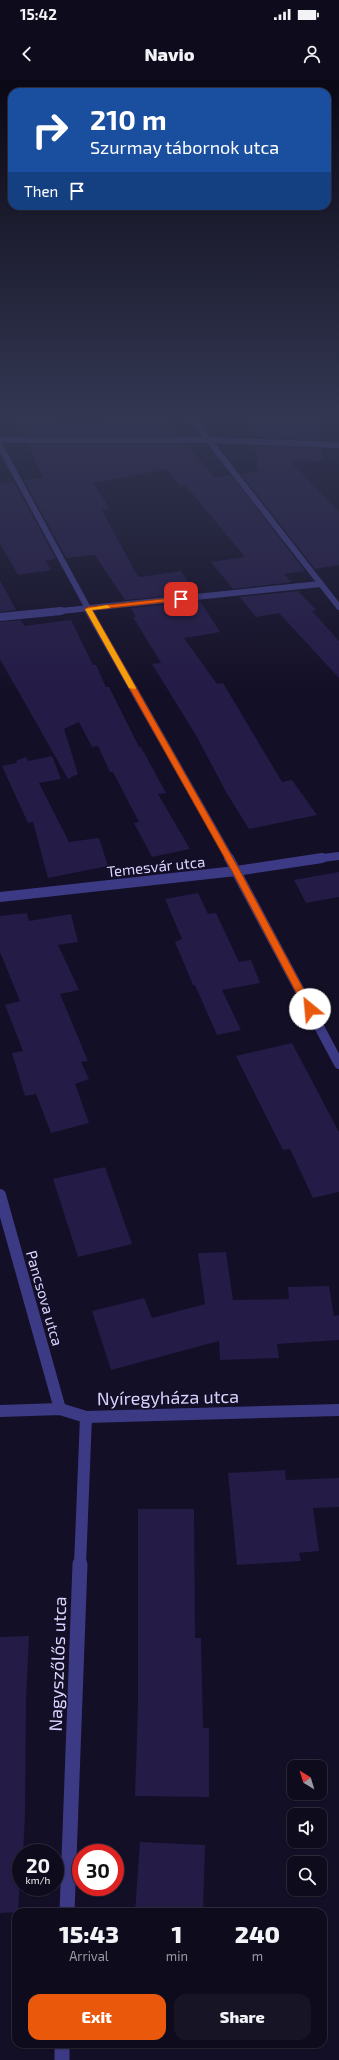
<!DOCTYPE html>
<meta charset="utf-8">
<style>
:root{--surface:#0e0b1c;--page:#171425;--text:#f1f3f6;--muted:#9b9ba3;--line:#2e2b3b;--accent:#ea580c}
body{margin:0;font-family:"Exo 2",sans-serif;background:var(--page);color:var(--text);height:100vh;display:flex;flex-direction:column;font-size:15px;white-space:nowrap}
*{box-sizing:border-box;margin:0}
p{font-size:13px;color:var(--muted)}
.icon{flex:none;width:22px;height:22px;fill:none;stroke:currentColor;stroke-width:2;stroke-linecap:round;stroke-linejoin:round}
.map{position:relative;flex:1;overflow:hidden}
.side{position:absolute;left:12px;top:1828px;width:315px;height:140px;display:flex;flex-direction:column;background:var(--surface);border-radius:12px;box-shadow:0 1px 3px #0004,0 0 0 1px var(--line)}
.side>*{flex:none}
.hud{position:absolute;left:8px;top:8px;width:323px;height:122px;border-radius:12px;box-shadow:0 1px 3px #0004,0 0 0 1px var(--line);background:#1a4fa0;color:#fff;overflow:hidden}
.needle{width:26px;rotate:322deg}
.controls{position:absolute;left:287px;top:1680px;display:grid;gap:8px}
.controls a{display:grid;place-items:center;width:40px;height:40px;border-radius:8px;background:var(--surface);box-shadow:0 1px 3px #0004,0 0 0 1px var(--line);font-size:20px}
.speed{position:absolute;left:12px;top:1764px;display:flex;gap:8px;font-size:20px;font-weight:700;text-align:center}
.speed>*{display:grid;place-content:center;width:52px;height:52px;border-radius:50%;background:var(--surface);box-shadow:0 1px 3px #0004,0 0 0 1px var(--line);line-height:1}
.speed small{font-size:10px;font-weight:400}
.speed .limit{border:6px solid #d22;background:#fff;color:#111}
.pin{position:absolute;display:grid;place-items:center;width:34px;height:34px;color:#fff;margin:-17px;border-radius:8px;box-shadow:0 2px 6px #0006}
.me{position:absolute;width:44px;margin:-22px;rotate:332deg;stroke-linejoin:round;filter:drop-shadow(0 0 3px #0008)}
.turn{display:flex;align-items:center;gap:14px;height:84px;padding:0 16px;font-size:18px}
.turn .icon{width:52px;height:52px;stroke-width:2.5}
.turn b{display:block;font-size:28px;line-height:34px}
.then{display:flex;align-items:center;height:38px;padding:0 16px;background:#0003;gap:8px;font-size:15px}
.eta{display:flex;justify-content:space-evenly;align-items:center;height:68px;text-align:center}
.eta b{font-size:24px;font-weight:800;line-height:28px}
.cta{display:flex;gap:8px;margin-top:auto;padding:8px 16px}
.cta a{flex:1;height:46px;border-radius:12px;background:var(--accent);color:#fff;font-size:16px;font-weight:800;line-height:46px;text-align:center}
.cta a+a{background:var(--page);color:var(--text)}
.status{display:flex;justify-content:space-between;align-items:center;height:28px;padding:0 20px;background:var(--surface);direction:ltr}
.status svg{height:11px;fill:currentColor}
header{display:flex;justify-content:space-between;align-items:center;height:52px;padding:0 16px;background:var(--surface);font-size:18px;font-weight:800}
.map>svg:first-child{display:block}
</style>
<div class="status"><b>15:42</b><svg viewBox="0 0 49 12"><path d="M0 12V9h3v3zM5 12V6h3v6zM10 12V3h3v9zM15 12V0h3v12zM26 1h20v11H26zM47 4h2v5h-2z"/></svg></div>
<header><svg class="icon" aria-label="back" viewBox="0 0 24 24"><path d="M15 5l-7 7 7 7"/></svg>Navio<svg class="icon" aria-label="person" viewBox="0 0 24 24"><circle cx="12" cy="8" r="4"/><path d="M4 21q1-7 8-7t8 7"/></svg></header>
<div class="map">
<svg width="339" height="1980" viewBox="0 0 339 1980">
<rect width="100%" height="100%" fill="#130f26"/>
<!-- building -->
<g fill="#241b47">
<path d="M157,336L180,356H24L18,342L103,344Z"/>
<path d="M251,339L320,341L322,360L254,357Z"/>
<path d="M28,364H187L214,398L231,395L305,491L284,494L291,502L233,509L211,482L245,477L197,419L185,406H180L167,389L93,403L110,429L102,430L137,495L140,497L181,491L195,513L125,520L95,475L66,478L24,400L43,398Z"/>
<path d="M255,366L322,369L323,381L289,380L339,432V485L315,489L241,394L258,392Z"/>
<path d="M14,402L56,479L45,481L51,490L18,495L0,464V404Z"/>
<path d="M0,500L16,530L0,532Z"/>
<path d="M298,511L316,530L312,531L339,561V598L279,533L256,537L240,517Z"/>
<path d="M200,521L220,552L184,558L217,604L223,603L282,702L292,700L317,735L249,749L226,712L197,657L152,584L161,583L133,537H136L131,528Z"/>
<path d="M21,540L24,546L71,540L93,585H96L106,607H109L139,667H141L166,713L158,714L190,769L152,777L134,743L139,742L113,692H110L98,666L92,667L79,642L64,649L78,694L68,699L0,579V542Z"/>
<path d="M52,676L61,699L39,703L69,762L99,758L108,786L48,798L33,742L28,743L2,686L17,683L16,681L26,677L28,681Z"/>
<path d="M339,792V817L306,823L294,800Z"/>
<path d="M198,813L208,834L216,833L239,882L251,880L260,903L222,910L241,950L217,955L195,905H193L175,862L182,859L165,819Z"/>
<path d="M27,833L29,841L71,834L78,862L58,865L79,910L60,914L88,981L81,982L89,999L75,1004L89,1043L51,1053L36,1014L25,1016L12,973L23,971L5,925L20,921L0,872V836Z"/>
<path d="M292,963L339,1052V1112L313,1118L290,1069L283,1070L236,976Z"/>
<path d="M105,1087L132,1164L78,1177L53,1099Z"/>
<path d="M226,1172L233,1220L289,1219L288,1207L329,1206L334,1236L339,1235V1260L277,1264L279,1278L220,1280L219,1261L111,1290L92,1231L144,1218L152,1238L205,1224L198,1173Z"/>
<path d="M285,1390L286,1400L339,1398V1427L313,1428L319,1471L299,1473L301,1481L237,1485L228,1393Z"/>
<path d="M138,1429H194L195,1558H201L203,1648H209V1717L135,1716L138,1626Z"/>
<path d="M29,1556L26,1621L25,1736L23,1773H21L18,1832L0,1833V1557Z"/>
<path d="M140,1762L205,1765L203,1832H135Z"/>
</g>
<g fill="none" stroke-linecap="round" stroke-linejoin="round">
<!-- minor-far4 -->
<g stroke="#3d3a85" stroke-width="6">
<path d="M189,335L339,527"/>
<path d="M0,360H208L339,365"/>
<path d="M0,366L90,532"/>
<path d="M51,532L320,504"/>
</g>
<!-- minor-far3 -->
<g stroke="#3d3a85" stroke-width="8">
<path d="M89,531L230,779"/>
<path d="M0,537L61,531"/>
<path d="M315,779L339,776"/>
</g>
<!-- minor-far2 -->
<g stroke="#3d3a85" stroke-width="10">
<path d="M229,778L339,984"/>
<path d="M0,817L236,791L322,778"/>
</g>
<!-- minor-far1 -->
<g stroke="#3d3a85" stroke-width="12">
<path d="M0,1115L60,1329"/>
<path d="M0,1331L60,1329L86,1337L339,1330"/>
<path d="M80,1485L86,1337"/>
</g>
<!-- minor -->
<g stroke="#3d3a85" stroke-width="15">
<path d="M67,1832L80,1484"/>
<path d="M62,1964V1980"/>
</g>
</g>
<!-- sky -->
<linearGradient id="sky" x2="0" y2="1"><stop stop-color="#0a0815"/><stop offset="0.55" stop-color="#333752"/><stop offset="1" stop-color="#333752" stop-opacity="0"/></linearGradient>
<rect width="339" height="612" fill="url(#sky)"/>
<!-- route -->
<path fill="#ea580c" stroke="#983908" d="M181,517L183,518V520L92,530L240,791L314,929L313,931H306L305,929L232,791L85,529L88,527Z"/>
<!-- slow -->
<path fill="#f59e0b" d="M107,525L110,527L109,528L92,530L136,608L135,609L129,608L85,529Z"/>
<g text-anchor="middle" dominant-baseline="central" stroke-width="3" stroke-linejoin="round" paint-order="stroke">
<!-- street labels -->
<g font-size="15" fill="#d9d4ff" stroke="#130f26">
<text transform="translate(156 786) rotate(-6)">Temesvár utca</text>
<text transform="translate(45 1218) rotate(74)">Pancsova utca</text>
</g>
<!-- near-street labels -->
<g font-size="18" fill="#d9d4ff" stroke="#130f26">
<text transform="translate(168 1317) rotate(-1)">Nyíregyháza utca</text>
<text transform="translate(57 1584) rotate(-88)">Nagyszőlős utca</text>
</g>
</g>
</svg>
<div class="controls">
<a><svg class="needle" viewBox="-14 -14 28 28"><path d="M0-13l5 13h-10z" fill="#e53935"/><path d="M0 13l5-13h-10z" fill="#9b9ba3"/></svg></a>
<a><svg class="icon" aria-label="sound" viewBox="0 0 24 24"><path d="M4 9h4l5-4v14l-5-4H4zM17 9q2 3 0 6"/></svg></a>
<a><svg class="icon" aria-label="search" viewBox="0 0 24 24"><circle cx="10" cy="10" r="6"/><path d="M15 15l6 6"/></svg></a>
</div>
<div class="speed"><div>20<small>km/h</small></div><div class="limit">30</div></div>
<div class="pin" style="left:181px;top:519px;background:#d93025"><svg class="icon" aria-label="arrive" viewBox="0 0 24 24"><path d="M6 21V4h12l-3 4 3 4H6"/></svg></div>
<svg class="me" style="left:310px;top:929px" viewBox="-20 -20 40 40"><circle r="19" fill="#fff"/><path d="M0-13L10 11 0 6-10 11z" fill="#ea580c"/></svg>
<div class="hud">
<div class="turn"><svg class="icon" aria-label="right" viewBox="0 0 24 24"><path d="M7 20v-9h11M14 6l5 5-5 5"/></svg><div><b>210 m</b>Szurmay tábornok utca</div></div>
<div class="then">Then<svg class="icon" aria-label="arrive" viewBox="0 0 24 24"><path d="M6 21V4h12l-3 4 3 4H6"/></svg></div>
</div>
<section class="side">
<div class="eta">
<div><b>15:43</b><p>Arrival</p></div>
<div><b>1</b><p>min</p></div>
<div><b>240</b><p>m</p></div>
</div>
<div class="cta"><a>Exit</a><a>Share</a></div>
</section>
</div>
